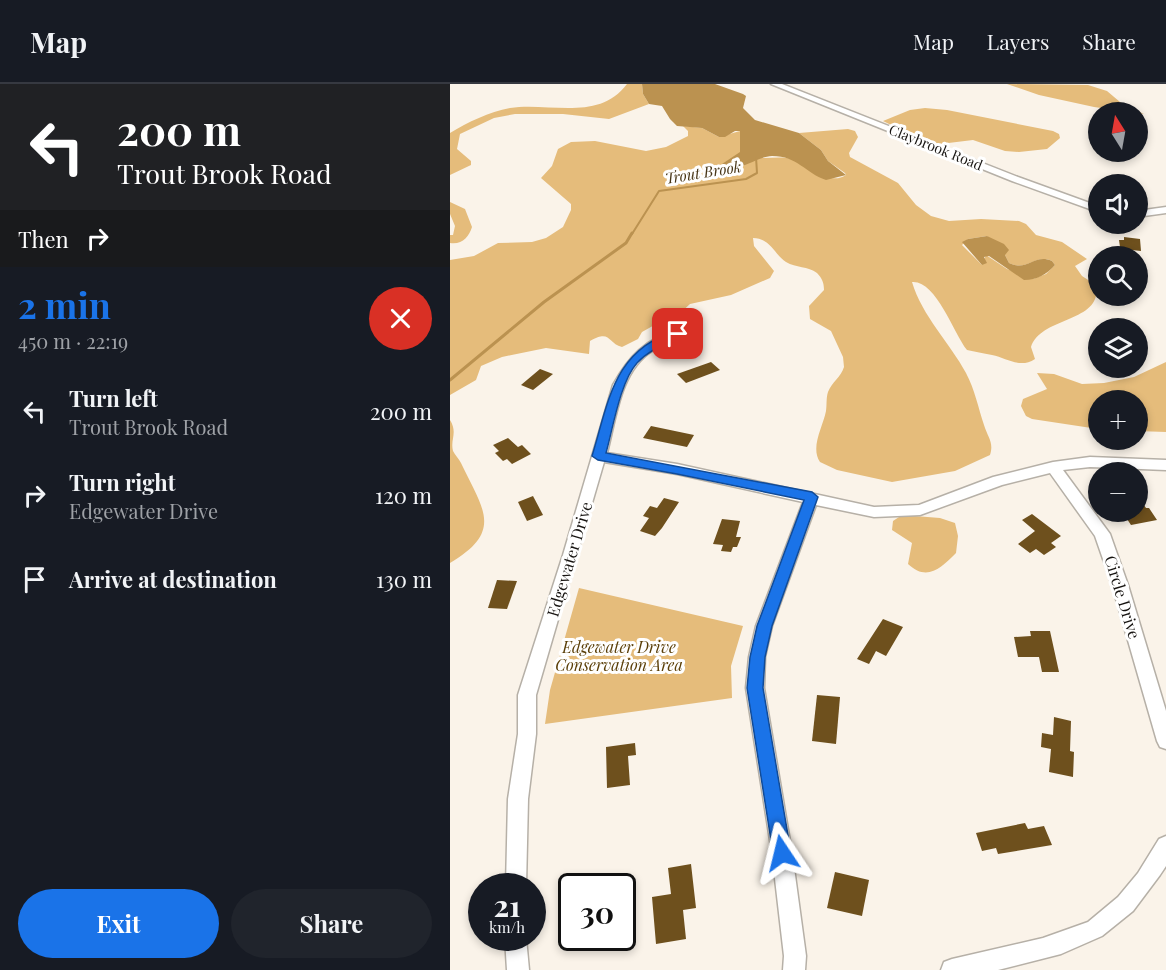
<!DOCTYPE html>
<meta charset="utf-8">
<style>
:root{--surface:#171b24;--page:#20242c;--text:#f1f3f6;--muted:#9ea1a6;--line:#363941;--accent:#1a73e8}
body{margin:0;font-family:"Playfair Display",serif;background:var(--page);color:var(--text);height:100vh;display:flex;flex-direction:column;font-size:22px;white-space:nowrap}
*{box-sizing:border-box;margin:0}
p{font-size:20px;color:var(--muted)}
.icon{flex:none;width:33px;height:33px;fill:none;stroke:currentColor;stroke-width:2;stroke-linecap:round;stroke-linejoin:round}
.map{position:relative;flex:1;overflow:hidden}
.drawer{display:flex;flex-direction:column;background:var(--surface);width:450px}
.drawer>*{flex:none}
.top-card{background:#202124;color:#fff;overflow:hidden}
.needle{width:39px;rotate:349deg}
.fabs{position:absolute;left:638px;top:18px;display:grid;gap:12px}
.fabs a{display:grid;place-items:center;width:60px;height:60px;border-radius:50%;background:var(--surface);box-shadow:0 3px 9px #0003;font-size:30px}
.speed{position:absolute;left:18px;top:789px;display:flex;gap:12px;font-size:30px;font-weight:700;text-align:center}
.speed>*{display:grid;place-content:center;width:78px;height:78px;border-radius:50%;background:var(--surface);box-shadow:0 3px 9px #0003;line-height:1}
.speed small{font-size:15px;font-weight:400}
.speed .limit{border:3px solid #111;border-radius:9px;background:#fff;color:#111}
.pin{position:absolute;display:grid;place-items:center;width:51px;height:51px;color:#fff;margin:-26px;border-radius:12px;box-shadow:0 3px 9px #0006}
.me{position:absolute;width:66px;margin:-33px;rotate:350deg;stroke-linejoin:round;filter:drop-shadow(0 0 4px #0008)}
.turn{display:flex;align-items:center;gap:21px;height:126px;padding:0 18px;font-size:27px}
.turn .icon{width:78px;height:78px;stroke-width:2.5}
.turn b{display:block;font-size:42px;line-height:51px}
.then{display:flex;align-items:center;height:57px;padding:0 18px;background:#0003;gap:12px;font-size:22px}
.round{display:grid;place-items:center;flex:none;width:63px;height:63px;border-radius:32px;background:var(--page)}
.head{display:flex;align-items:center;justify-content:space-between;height:102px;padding:0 18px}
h1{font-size:36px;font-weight:700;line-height:45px;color:var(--accent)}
.cta{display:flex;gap:12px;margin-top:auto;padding:12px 18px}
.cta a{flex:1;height:69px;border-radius:36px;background:var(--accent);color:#fff;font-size:24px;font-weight:700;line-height:69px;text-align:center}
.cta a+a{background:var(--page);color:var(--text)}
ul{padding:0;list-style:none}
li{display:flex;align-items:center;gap:18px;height:84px;padding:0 18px}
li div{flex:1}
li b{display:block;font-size:22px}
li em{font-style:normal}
header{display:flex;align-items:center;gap:36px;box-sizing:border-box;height:84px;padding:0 30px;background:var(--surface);border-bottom:2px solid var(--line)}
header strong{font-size:28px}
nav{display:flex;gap:33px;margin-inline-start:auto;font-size:21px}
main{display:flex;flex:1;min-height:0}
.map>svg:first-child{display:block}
</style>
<header>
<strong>Map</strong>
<nav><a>Map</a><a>Layers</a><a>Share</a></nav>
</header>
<main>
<section class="drawer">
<div class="top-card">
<div class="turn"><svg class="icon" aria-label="left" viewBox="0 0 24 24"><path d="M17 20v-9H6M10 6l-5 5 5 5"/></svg><div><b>200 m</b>Trout Brook Road</div></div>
<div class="then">Then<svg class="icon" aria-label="right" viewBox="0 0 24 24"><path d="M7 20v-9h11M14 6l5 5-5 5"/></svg></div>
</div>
<div class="head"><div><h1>2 min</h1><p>450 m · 22:19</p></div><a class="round" style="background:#d93025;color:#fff"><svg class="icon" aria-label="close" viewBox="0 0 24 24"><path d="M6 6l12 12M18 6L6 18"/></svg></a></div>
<ul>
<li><svg class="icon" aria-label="left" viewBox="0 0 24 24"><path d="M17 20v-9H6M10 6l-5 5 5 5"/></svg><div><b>Turn left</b><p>Trout Brook Road</p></div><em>200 m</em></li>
<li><svg class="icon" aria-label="right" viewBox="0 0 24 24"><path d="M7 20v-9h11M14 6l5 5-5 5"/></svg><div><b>Turn right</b><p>Edgewater Drive</p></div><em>120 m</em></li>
<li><svg class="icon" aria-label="arrive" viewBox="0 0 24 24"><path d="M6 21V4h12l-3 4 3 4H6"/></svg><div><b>Arrive at destination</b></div><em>130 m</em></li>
</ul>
<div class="cta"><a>Exit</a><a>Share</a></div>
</section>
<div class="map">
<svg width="716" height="886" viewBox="0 0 716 886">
<rect width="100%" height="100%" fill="#faf3e9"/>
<!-- green -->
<g fill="#e5bc7b" fill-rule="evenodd">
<path d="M177,0H192L193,10L199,20L159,35L113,30H65L44,34L10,50L7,65L21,77V81L0,91V49C18,38 39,28 60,24C99,18 149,38 177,0Z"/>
<path d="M557,0L638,1L657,7L670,18L694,30L644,23L589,11Z"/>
<path d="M475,24L497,26L603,47L609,50L610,54L597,65L569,68L555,67L523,56L482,61L433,37L460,26Z"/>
<path d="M233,42L252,44L269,53L290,47V68C297,70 306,74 313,74C324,74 334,72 345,76C360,83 380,102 396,91L395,89L378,77L371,66L349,49L398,45L405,47L408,53L399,69L400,73L448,99L466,121L481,132L499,137L531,135L569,137L576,140L586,151L612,158L637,175L625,182L632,192L646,201C653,239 591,232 581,263L585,275C570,285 557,274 542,271C533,269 525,268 517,266C503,248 486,196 462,198C472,232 500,259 516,289C525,306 528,323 534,341C538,354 544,358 540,371L505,387L442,398L387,386L370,378C360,363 373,343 376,327C377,320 376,314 378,308C382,298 391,293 394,283L393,273L381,247L360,235L359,222L374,206C374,199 372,194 367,189C358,182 346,184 336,178C324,170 320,154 303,154L304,162L324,187L320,194L281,211L240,220L225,234L208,239L192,248L188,255L172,263C157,259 161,245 140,257L139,270L96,264L52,273L31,282L26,296L0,311V176L24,172L48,159L82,158L96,154L113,143L121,126V120L91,94L102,82L108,65L121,58L145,57L196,67L216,63L238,52V47ZM537,152L555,171L559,179C578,188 585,169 602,177L605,181L596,190L583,195L557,185L536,171L532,181L512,161L518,155Z"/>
<path d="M0,118L15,125L22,143C19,153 12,161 0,159V151H3L5,142L0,130Z"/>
<path d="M716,278V348L687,347V316H648V345L582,335L576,332L571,322L573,315L597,305L587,289L604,290L632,300L654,299L684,293Z"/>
<path d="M0,336C8,349 0,355 3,367C5,371 9,375 11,379C32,424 55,447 0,479Z"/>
<path d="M452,431L490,434L505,439L508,452L506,469C491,484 477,498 458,480L462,459L442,446L443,437Z"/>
<path d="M129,504L293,542L281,582L282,614L95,640L100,606Z"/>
</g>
<!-- water -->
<g fill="#bb9250">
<path d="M192,0H265L293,10L296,12L293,24L305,36L349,49L371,66L378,77L396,91L376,96C355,89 348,72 322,72C304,73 290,90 272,80L290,68V47H285L275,53H269L252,44L227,42L220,35L212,22L199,20L193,10Z"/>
<path d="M537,152L554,160L559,166L555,171L559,179C578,188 584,169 602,177L605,181C597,190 587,196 574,196L539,172L534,173L537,179L532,181L512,158L518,155Z"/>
</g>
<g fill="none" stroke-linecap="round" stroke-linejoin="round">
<!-- stream-far1 -->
<path stroke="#bb9250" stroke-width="2" d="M182,150L209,107L296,95L307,89L306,73"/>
<!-- stream -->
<path stroke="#bb9250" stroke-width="3" d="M0,296L94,218L176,159L182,149"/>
</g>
<!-- building -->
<g fill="#6e501d">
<path d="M674,153L690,155L691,167L682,166V171L671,170L669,156H674Z"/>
<path d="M261,278L270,286L236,299L227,290Z"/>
<path d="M90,285L103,290L83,306L71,301Z"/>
<path d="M201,342L244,351L237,363L193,354Z"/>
<path d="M58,354L68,363L72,361L81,370L62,380L57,375L53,377L45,369L49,367L43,361Z"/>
<path d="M687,411L696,424H699L707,436L681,441L673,429L687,428Z"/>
<path d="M83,412L93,431L77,437L68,418Z"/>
<path d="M214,414L229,418L212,444L205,452L190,447L199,434L193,432L200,422L207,424Z"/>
<path d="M582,430L611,452L601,459L606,463L594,471L586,465L580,469L568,460L585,447L572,436Z"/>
<path d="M272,435L290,437L286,453H291L287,463H283L281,468L271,467L273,461L263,460Z"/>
<path d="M47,496L67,497L57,525L38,524Z"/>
<path d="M433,535L453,543L436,572L426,567L419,580L407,575Z"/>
<path d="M580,547H600L609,588H592L589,573H568L564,553L581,552Z"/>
<path d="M367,611L390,613L386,660L362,657Z"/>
<path d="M604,633L621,637L620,667L624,668L623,693L599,688L601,665L591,663L592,649L603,651Z"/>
<path d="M185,659L186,671L178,672L180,701L157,704L156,663Z"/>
<path d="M575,739L578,745L594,742L602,761L548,770L546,764L532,767L526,749Z"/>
<path d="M241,780L246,824L233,826L236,855L206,860L202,813L221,810L218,784Z"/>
<path d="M385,788L419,796L412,832L377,824Z"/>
</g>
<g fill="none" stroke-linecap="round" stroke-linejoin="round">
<!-- street casing -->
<g stroke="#b6b0a7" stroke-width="3">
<g id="street">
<path d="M321,0H332L568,93L648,122V128L562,97Z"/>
<path d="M716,123V129L687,133V127Z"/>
<path d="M228,246L234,250L232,253C222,257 212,261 202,267C170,287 166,335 157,369L227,380L424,423L469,421L543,393L603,378L640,373L716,376V386L640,383L613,386L660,450L678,501L716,627V665L710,663L707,657L662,501L645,452L600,389L552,401L470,431L424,433L366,421L322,542L315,573L314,604L342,769L356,872L355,886H333L334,872L322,769L296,604L299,573L306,542L353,418L227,390L154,378L86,611V650L78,715L76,802H56L58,715L68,650V611L113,471L163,301C179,272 195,255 228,246Z"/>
<path d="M716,752V782L710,791L683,827L652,852L611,870L548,886H491L494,878L502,875L593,854L638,838L668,813L688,789L709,755Z"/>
<path d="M55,854H76L79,886H57Z"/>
</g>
</g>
<!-- street -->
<use href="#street" fill="#fff" fill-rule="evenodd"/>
</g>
<!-- route -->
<path fill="#1a73e8" stroke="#114b97" stroke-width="1.5" d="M228,246L231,247V252C216,260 199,266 187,279C170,298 163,344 156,369L362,408L368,413L322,542L315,573L313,604L341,769L338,775L332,778L325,775L323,769L297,604L300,573L307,542L354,416L227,390L148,376L142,372C159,317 163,265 228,246Z"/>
<g text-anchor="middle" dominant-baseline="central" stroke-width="6" stroke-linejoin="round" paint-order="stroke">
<!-- far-street labels -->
<g font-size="14" fill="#171411" stroke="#fff">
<text transform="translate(486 63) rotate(22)">Claybrook Road</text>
</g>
<!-- far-water labels -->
<g font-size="15" font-style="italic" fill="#473517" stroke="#fff">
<text transform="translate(253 88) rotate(-9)">Trout Brook</text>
</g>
<!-- street labels -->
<g font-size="16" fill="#171411" stroke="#fff">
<text transform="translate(119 475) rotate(-73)">Edgewater Drive</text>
<text transform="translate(673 513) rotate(73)">Circle Drive</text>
</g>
<!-- park labels -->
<g font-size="16" font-style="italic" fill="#5a3e07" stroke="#fff">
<text x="169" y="562">Edgewater Drive<tspan x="169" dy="18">Conservation Area</tspan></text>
</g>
</g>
</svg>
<div class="fabs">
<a><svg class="needle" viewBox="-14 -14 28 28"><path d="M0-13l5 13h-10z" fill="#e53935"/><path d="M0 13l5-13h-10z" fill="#9ea1a6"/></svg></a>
<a><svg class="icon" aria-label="sound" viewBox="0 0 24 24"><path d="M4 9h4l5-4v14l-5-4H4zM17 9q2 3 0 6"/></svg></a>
<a><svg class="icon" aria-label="search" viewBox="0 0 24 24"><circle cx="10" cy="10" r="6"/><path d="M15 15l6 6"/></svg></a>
<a><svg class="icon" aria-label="layers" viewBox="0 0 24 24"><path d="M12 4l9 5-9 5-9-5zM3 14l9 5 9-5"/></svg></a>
<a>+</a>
<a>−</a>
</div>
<div class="speed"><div>21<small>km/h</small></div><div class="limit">30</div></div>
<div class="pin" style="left:228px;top:250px;background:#d93025"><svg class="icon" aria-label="arrive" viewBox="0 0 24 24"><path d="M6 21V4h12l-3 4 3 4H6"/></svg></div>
<svg class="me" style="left:332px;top:769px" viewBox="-20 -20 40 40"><path d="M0-17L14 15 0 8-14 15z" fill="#1a73e8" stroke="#fff" stroke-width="4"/></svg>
</div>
</main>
